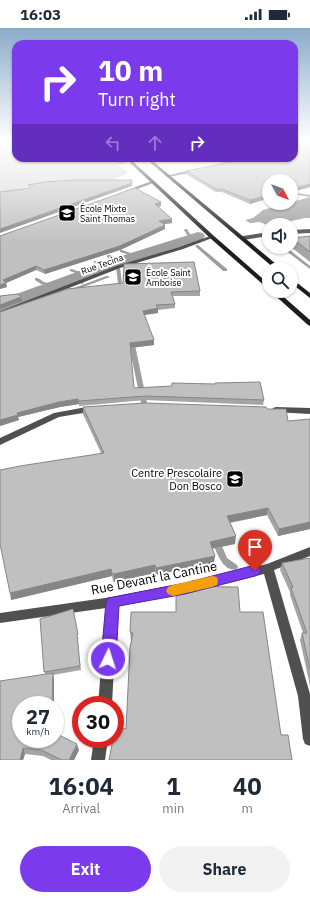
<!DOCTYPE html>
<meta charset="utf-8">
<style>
:root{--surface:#fff;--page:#f2f2f3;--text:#1f2937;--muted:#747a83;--accent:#7c3aed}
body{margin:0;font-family:"IBM Plex Sans",sans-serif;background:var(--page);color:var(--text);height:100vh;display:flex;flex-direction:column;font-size:15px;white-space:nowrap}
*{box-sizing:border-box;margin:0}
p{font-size:13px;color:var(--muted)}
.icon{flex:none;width:22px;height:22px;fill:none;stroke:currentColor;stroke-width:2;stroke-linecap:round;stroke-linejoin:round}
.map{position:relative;height:732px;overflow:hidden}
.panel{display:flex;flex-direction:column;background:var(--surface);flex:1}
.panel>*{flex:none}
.guide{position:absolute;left:12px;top:12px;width:286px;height:122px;border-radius:12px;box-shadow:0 1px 3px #0004;background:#7c3aed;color:#fff;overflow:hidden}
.needle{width:26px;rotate:131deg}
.buttons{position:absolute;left:262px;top:146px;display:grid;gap:8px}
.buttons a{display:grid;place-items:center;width:36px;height:36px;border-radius:50%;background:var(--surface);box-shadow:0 1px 3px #0004;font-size:20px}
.speed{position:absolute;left:12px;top:668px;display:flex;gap:8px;font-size:20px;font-weight:700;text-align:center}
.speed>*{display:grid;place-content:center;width:52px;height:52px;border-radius:50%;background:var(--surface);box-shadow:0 1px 3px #0004;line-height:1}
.speed small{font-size:10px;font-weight:400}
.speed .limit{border:6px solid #d22;background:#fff;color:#111}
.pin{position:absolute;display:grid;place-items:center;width:34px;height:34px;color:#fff;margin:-41px -17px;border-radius:50% 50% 50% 0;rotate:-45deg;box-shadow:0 0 4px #0007}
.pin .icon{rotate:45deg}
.me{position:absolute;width:44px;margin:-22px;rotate:4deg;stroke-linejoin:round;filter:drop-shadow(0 0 3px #0008)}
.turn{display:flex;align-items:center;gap:14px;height:84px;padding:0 20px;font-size:18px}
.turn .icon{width:52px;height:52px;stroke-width:2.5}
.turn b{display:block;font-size:28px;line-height:34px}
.lanes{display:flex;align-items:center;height:38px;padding:0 20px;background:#0003;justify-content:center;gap:20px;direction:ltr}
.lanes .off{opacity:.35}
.eta{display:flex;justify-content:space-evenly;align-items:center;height:68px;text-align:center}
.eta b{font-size:24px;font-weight:800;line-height:28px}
.action{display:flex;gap:8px;margin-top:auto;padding:8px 20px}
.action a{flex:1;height:46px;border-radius:24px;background:var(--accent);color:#fff;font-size:16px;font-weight:800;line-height:46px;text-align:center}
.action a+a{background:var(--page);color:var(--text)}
.status{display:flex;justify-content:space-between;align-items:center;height:28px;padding:0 20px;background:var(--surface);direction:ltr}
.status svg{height:11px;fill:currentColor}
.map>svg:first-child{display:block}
</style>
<div class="status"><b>16:03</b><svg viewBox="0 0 49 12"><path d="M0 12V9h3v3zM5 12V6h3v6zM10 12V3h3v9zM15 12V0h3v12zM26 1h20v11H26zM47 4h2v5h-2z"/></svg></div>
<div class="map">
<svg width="310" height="732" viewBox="0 0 310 732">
<rect width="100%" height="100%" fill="#fff"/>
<!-- green -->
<path fill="#d7d7d7" d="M0,113H16V130H111L128,145L114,152L41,156L0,166Z"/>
<!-- water -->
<path fill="#9e9e9e" d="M310,169V190H305L269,198L260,194L250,195L245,192L253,190L263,182Z"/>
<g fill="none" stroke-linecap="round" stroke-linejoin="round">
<!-- stream -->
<g fill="#9e9e9e" fill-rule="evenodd">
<path d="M291,164L310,167V169L291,166Z"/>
<path d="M185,201H187L195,214L194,215H192L184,202Z"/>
<path d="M196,217H198L227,241V243H223L196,219Z"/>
<path d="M281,219H286L310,238V241Z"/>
<path d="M120,222H122L139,228L137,229L120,224Z"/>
<path d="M107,227H111L123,233L121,234L114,233L107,229Z"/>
<path d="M94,233H98L110,238C105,241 99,237 94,235Z"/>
<path d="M116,238H118L120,239L123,264L121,265L119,264Z"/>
<path d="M70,241C74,241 76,243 80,244C84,244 88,243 92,245C86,248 77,246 70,243Z"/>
<path d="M106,248H108L110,249L73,263H71L69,262Z"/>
<path d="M73,249H77L84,255L82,256L73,251Z"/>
<path d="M35,250C40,250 40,252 44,254C49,256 53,255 57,257L55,258L41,256L35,252Z"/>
<path d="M131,310L134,312L147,375L144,377L141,375L128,312Z"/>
<path d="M216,510L219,511L227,530L237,537L238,539L237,541C223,545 216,523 212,513L213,511Z"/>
</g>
<!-- canal -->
<g fill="#9e9e9e" fill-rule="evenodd">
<path d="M111,130H124L127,133L125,135C119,137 115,135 111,130Z"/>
<path d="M198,204L203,205L205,208L203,211L127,236L0,283V272L115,230Z"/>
</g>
<!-- street -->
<g fill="#505050" fill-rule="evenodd">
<path d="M221,130H226L233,134L207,140L205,139L227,134Z"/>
<path d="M196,141L198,142V143L168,149L166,148Z"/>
<path d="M152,153L156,154L129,164L125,163Z"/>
<path d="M310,201V205L291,206V202Z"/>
<path d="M269,204V208L243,212L240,210L243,208Z"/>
<path d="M210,208L215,209L183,221L120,240L0,287V283L116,238L179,219Z"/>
<path d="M92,378L95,379L96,381L95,383L59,389L0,417V410L54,385Z"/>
<path d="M276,379L310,380V386L273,384L272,382L273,380Z"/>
<path d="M310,519V528L274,542L310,666V718L305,716L303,711L298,668L264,546L185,565L117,578L112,677H98L106,580L0,595V585L112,569L185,555L267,536Z"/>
<path d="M94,711H108L105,732H91Z"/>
</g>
<!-- secondary -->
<g fill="#1d1d1d" fill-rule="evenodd">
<path d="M125,130H129L214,208L269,256V261L267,260L210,210Z"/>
<path d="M145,130H149L282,241H275Z"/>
<path d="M291,250L310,265V270L291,255Z"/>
<path d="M270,263H277L310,292V298L308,297Z"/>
</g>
</g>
<!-- wall -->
<g fill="#a5a5a5">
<path d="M310,113V159L250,176L222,164H216L186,146V143L252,130Z"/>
<path d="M135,160L161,178L158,179L172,195L164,196L165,201L120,222L45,246L36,242L6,255L7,259L0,261V208Z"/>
<path d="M310,208V234L291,219L292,210Z"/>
<path d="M67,261L200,263V268H173L175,276V280L158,282V285L144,287L154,317L130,320L134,360L264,372L263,377L145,372L79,378V376L60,379L18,389L19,392L0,398V284Z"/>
<path d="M83,379L267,381L288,393L310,391V501L278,508L267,487L230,495L235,516L212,521L214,535L156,547L155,545L114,554L113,553L112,548L11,572L101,425L83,386Z"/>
<path d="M310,530V658L300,612L302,605H303L290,567V564L280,542L282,535Z"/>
<path d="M240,584L281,707L292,732L126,701L131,614L130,604Z"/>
<path d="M40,591L79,610L77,611L81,642L53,647L54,652L21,711L79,722L74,732H51L43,728L25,726L23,732H0L45,646Z"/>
</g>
<!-- shaded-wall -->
<g fill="#868686">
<path d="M132,155V158L0,205V201Z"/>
<path d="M310,156V159L291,164V161Z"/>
<path d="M269,167V170L250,176V172Z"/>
<path d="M161,174V178L155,179V176Z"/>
<path d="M172,191V195L159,197V193Z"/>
<path d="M165,197V201L120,222L45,246L44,242Z"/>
<path d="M36,238V242L6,255L7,259L0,261V257L3,252Z"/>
<path d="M21,269L22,273L0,281V277Z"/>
<path d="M158,280V285L143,287V283Z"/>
<path d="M154,312V317L130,320V315Z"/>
<path d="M78,371L79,376L60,379L18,389L19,392L0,398V392L17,385L59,374Z"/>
<path d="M268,480L267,487L226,495L227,488Z"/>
<path d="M310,494V501L278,508L279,501Z"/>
<path d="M236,508L235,516L209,521L210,514Z"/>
<path d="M215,528L214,535L156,547V540Z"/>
<path d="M155,537V545L114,554V546Z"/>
<path d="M111,541L112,548L11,572L10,565Z"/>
<path d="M53,645L54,652V677H52Z"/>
<path d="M77,716L79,722L74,732H69Z"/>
<path d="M23,720L25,726L23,732H20Z"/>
</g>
<!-- building -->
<g fill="#c0c0c0" stroke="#868686">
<path d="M294,113H310V156L291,161V153H269V167L250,172L222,161H216L186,143L252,130H294Z"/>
<path d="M73,152H132V155L0,201V164L31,160L28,157L45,154Z"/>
<path d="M135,160L161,174L155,176L172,191L159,193L165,197L120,218L44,242L36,238L3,252L6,255L0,257V208Z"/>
<path d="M310,208V224L292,210Z"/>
<path d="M194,234L200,263L171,264L175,276L156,277L158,280L143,283L154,312L130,315L134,360L172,358V355L215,356V355L260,354L264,372L145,368L79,373L78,371L59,374L17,385L18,387L0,392V284L67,261L123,255L124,236Z"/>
<path d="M18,266L21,269L0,277V268Z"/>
<path d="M145,375L266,379L267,381H286L288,393L310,391V494L279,501L268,480L227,488L236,508L210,514L215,528L156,540L155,537L114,546H112L111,541L10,565L0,516V442L20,438L104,425L83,379Z"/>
<path d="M310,530V641L302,605H307L291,560L293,559L282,535Z"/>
<path d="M176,558L238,559L240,584H263L281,707H288L292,732H109L113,711H115V699L126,701L130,620L133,605L130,604L131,584H176Z"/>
<path d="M73,581L78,606H77L80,638L44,644L40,591Z"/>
<path d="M53,645L52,677H21V711H55V705L77,716L69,732H62L41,722L23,720L20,732H0V653Z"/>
</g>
<!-- sky -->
<linearGradient id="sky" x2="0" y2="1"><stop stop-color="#8aabca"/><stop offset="0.52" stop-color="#fff"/><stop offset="1" stop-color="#fff" stop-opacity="0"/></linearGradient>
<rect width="310" height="216" fill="url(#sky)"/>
<!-- route -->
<path fill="#7c3aed" stroke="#51269a" d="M255,537L259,539L261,543L259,546L255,548L185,566L119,578L116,631L113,636L108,638L104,636L101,631L106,574L108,570L185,555Z"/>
<!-- slow -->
<path fill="#f59e0b" d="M212,548L217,549L218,553L217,557L212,559L173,568L168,566L166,563L168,559L173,557Z"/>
<!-- icons -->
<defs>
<g id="school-square" transform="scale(0.9)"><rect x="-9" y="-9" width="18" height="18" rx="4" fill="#000" stroke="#fff"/><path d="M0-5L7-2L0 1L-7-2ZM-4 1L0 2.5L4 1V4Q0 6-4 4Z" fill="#fff"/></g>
</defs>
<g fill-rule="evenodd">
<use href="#school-square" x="67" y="185"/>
<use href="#school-square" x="133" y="249"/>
<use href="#school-square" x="235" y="451"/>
</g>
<g text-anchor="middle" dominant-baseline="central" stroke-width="4" stroke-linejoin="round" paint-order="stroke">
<!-- far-poi labels -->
<g font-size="9" fill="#000" stroke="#fff" text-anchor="start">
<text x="80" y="180">École Mixte<tspan x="80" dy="10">Saint Thomas</tspan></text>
<text x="146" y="244">École Saint<tspan x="146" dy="10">Amboise</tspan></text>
</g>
<!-- far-street labels -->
<g font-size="9" fill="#000" stroke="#fff">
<text transform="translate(102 236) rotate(-20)">Rue Tecina</text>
</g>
<!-- poi labels -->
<g font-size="11" fill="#000" stroke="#fff" text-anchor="end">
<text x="222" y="445">Centre Prescolaire<tspan x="222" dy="13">Don Bosco</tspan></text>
</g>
<!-- near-street labels -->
<g font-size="13" fill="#000" stroke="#fff">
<text transform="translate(154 550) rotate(-11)">Rue Devant la Cantine</text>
</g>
</g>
</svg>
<div class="buttons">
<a><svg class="needle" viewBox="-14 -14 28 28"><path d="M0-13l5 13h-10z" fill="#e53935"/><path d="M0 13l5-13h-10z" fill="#747a83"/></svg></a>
<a><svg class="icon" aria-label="sound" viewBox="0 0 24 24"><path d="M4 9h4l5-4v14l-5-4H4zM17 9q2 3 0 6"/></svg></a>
<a><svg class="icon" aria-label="search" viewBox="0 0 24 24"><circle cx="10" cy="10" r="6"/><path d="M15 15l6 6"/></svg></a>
</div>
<div class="speed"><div>27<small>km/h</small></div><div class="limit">30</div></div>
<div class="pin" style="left:255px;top:543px;background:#d93025"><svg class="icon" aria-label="arrive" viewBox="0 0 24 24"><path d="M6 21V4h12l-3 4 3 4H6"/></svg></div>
<svg class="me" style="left:108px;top:631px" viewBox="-20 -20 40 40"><circle r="17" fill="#7c3aed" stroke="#fff" stroke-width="3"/><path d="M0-11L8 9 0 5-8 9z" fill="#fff"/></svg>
<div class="guide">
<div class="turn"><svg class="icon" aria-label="right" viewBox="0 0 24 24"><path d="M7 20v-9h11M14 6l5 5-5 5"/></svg><div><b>10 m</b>Turn right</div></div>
<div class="lanes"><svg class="icon off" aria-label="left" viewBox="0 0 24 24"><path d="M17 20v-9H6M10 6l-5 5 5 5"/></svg><svg class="icon off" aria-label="ahead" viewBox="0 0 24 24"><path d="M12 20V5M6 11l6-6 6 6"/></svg><svg class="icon" aria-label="right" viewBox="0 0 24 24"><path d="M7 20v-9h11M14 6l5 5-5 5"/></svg></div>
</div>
</div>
<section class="panel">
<div class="eta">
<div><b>16:04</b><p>Arrival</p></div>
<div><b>1</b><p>min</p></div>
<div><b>40</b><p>m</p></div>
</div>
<div class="action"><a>Exit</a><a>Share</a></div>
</section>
